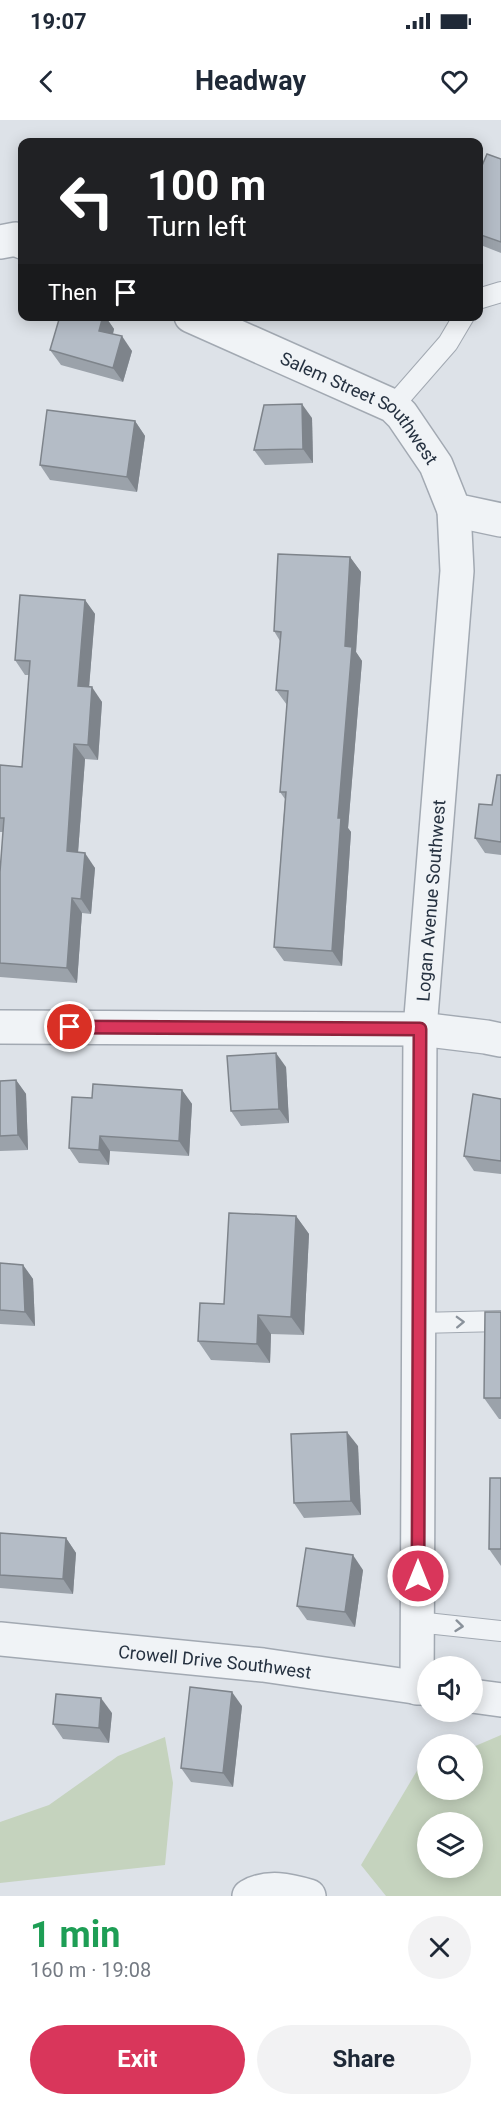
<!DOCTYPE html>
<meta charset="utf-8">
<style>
:root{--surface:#fff;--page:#f2f2f3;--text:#1f2937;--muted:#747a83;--accent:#d9365b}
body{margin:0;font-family:Roboto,sans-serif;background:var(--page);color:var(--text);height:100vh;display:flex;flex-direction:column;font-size:22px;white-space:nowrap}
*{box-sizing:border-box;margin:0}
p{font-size:20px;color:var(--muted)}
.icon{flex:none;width:33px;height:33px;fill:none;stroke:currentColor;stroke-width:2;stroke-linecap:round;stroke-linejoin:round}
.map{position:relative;height:1776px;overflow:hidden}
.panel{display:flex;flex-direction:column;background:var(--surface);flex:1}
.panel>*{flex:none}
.hud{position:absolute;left:18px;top:18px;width:465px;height:183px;border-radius:12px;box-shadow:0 3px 15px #0003;background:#202124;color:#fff;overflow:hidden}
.fabs{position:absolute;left:417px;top:1536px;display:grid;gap:12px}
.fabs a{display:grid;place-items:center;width:66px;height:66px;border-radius:50%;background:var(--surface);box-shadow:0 3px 15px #0003;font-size:30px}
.pin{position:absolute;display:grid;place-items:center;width:51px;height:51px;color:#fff;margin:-26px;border:3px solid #fff;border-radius:50%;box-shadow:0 2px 6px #0007}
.me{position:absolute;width:66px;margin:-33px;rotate:0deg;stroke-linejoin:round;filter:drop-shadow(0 0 4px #0008)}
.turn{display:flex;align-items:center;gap:21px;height:126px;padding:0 30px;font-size:27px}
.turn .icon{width:78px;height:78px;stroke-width:2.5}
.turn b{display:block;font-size:42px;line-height:51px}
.then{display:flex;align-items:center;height:57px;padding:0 30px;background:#0003;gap:12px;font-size:22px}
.round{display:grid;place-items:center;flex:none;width:63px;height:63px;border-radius:32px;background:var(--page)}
.overview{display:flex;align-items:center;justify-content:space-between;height:102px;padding:0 30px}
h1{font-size:36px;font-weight:700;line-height:45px;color:#1e9e55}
.primary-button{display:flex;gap:12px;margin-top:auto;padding:12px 30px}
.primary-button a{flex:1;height:69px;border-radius:36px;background:var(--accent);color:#fff;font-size:24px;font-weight:700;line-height:69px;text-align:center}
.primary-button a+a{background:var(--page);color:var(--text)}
.status{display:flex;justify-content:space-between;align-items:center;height:42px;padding:0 30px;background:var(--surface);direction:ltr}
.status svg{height:16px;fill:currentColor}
header{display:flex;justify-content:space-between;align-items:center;height:78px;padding:0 30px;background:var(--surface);font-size:27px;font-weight:700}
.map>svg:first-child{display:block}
</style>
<div class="status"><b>19:07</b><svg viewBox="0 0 49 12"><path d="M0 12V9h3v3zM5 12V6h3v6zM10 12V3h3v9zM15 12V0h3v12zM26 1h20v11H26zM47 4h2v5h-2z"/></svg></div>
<header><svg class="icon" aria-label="back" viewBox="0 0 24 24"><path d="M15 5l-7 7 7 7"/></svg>Headway<svg class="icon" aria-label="heart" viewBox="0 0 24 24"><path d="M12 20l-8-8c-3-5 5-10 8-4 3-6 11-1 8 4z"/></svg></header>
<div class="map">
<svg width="501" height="1776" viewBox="0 0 501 1776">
<rect width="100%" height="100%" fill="#dde2e8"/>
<!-- green -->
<g fill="#c5d3be" fill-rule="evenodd">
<path d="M501,1615V1776H386L361,1745L418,1649L427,1645L428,1670H472L473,1627ZM428,1702H472V1748H428Z"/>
<path d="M165,1617L173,1663L165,1745L0,1763V1702L49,1685L118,1636Z"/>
</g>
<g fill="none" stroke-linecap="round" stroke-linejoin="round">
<!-- lane casing -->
<g stroke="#a2a9b2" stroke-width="22">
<g id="lane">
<path d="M478,179L501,172"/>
<path d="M393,286L448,223L464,196"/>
<path d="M419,1203L501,1201"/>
<path d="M417,1502L501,1511"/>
</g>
</g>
<!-- street casing -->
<g stroke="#a2a9b2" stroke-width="36">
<g id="street">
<path d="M0,122L16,119L22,122"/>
<path id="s1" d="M191,196L393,286L402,295L436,345L454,390L501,400"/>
<path d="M0,907L420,909L486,917L501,920"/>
<path id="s2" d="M0,1519L263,1545L428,1569"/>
<path id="s3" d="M417,1568L420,909L457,451L454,390"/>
<path d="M472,1576L501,1580"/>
<path d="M249,1776C268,1765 289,1770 309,1776"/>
</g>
</g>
<!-- lane -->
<use href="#lane" stroke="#f0f3f6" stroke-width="20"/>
<!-- street -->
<use href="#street" stroke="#f0f3f6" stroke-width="33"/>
</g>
<!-- wall -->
<g fill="#9ba2aa">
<path d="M501,39V133L478,124V55Z"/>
<path d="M60,196H105L114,209L113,214L132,231L123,262L61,245L50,230Z"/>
<path d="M312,298L313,343L265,345L254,330Z"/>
<path d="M135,301L145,316L137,372L50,360L40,345Z"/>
<path d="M350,437L361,452L356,532L362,541L348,708L351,712L342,846L284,841L274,827L285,679L280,672L287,585L276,570L280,521L274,511Z"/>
<path d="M85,480L95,494L89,567L102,582L98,640L85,639L78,732L95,748L91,794L82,793L77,863L0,857V752L3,712H0V645L22,647L29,555H25L15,540Z"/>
<path d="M501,655V735L485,733L475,718L492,685Z"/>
<path d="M286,947L289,1003L241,1006L231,991Z"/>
<path d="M16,960L26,974L28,1030L0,1031V961Z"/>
<path d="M182,970L192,984L189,1036L110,1031L109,1045L79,1043L69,1028L92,978Z"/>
<path d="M501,979V1054L474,1051L464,1036Z"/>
<path d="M296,1096L309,1114L304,1215L271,1214L270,1243L211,1240L198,1221L224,1184Z"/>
<path d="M0,1143L23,1145L33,1159L35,1206L0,1204Z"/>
<path d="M501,1192V1299H499L484,1278Z"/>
<path d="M358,1326L361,1395L304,1398L294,1383Z"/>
<path d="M501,1358V1446L489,1429Z"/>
<path d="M0,1413L66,1418L76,1433L73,1474L0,1468Z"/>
<path d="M363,1450L355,1507L307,1500L297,1486Z"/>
<path d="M242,1586L233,1667L191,1662L181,1648Z"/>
<path d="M112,1593L109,1623L63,1619L53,1604Z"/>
</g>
<!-- shaded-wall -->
<g fill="#7e848b">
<path d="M103,196H105L114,209L110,225L99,211Z"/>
<path d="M122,216L132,231L123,262L113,248Z"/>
<path d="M302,284L312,298L313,343L303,329Z"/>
<path d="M135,301L145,316L137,372L127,357Z"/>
<path d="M350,437L361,452L356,532L362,541L348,708L351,712L342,846L332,831L345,526Z"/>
<path d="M85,480L95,494L88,580L78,566Z"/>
<path d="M92,567L102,582L98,640L88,625Z"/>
<path d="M74,624L85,639L77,746L67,731Z"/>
<path d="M85,733L95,748L91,794L81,779Z"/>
<path d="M72,778L82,793L77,863L67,848Z"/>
<path d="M276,933L286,947L289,1003L279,989Z"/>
<path d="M16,960L26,974L28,1030L18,1015Z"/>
<path d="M182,970L192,984L189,1036L179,1021Z"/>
<path d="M100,1016L110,1031L109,1045L99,1030Z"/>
<path d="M296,1096L309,1114L304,1215L291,1197Z"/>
<path d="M23,1145L33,1159L35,1206L25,1192Z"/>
<path d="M258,1195L271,1214L270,1243L257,1224Z"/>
<path d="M347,1312L358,1326L361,1395L351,1381Z"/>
<path d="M66,1418L76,1433L73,1474L63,1459Z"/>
<path d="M353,1435L363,1450L355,1507L345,1492Z"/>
<path d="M232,1572L242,1586L233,1667L223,1653Z"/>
<path d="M101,1578L112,1593L109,1623L99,1608Z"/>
</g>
<!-- building -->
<g fill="#b4bcc6" stroke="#7e848b" stroke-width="1.5">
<path d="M487,34L501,39V122L478,114V55Z"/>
<path d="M60,196H103L99,211L122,216L113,248L50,230Z"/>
<path d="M302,284L303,329L254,330L264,285Z"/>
<path d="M47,290L135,301L127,357L40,345Z"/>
<path d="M278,434L350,437L345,526L352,527L338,698H341L332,831L274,827L286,672H280L288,571L276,570L281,512L274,511Z"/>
<path d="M20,475L85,480L78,566L92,567L88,625L74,624L67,731L85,733L81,779L72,778L67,848L0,843V752L4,698H0V645L22,647L30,541L15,540Z"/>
<path d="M497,655H501V722L475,718L479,684L492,685Z"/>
<path d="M276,933L279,989L231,991L227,936Z"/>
<path d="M16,960L18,1015L0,1016V961Z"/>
<path d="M93,964L182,970L179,1021L100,1016L99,1030L69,1028L72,977L92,978Z"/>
<path d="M473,974L501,979V1041L464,1036Z"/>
<path d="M229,1093L296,1096L291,1197L258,1195L257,1224L198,1221L200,1183L224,1184Z"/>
<path d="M0,1143L23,1145L25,1192L0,1190Z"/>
<path d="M485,1192H501V1278H484Z"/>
<path d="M347,1312L351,1381L294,1383L291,1314Z"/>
<path d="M490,1358H501V1429H489Z"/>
<path d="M0,1413L66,1418L63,1459L0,1455Z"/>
<path d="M306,1428L353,1435L345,1492L297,1486Z"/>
<path d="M190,1567L232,1572L223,1653L181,1648Z"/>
<path d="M56,1574L101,1578L99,1608L53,1604Z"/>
</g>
<!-- one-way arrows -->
<defs><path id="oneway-chevron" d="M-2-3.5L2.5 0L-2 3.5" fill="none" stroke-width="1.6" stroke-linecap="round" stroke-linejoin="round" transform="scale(1.5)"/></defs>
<g stroke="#8a929b">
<use href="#oneway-chevron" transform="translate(460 1202) rotate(-2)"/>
<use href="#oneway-chevron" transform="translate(459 1506) rotate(6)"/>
</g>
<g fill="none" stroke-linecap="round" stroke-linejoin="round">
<!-- route casing -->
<g stroke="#8d233b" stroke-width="15">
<path id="route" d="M70,907L420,909L418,1456"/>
</g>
<!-- route -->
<use href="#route" stroke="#d9365b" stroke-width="10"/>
</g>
<g text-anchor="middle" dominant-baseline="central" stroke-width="4.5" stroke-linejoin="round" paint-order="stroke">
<!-- street labels -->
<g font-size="18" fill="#253140" stroke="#edf1f6">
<text stroke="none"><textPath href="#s1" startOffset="195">Salem Street Southwest</textPath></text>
<text stroke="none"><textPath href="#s3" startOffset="788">Logan Avenue Southwest</textPath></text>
<text stroke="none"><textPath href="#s2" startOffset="216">Crowell Drive Southwest</textPath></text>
</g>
</g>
</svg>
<div class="fabs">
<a><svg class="icon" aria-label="sound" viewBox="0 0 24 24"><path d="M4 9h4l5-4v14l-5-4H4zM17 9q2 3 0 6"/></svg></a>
<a><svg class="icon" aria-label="search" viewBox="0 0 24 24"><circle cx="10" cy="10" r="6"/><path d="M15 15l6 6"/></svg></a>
<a><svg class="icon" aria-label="layers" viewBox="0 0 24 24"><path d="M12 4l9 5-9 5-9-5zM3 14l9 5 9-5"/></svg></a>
</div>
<div class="pin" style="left:70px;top:907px;background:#d93025"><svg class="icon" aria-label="arrive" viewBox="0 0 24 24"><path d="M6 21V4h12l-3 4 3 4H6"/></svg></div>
<svg class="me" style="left:418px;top:1456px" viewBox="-20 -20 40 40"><circle r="17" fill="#d9365b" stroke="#fff" stroke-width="3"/><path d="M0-11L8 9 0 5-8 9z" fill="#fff"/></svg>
<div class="hud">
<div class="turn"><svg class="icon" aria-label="left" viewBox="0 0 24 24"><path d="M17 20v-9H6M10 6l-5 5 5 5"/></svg><div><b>100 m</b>Turn left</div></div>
<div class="then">Then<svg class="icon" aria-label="arrive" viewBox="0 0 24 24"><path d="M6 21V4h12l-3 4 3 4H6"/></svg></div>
</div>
</div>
<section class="panel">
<div class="overview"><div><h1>1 min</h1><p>160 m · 19:08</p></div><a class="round"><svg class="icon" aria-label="close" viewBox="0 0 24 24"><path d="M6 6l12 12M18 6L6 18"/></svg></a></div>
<div class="primary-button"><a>Exit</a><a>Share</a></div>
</section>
